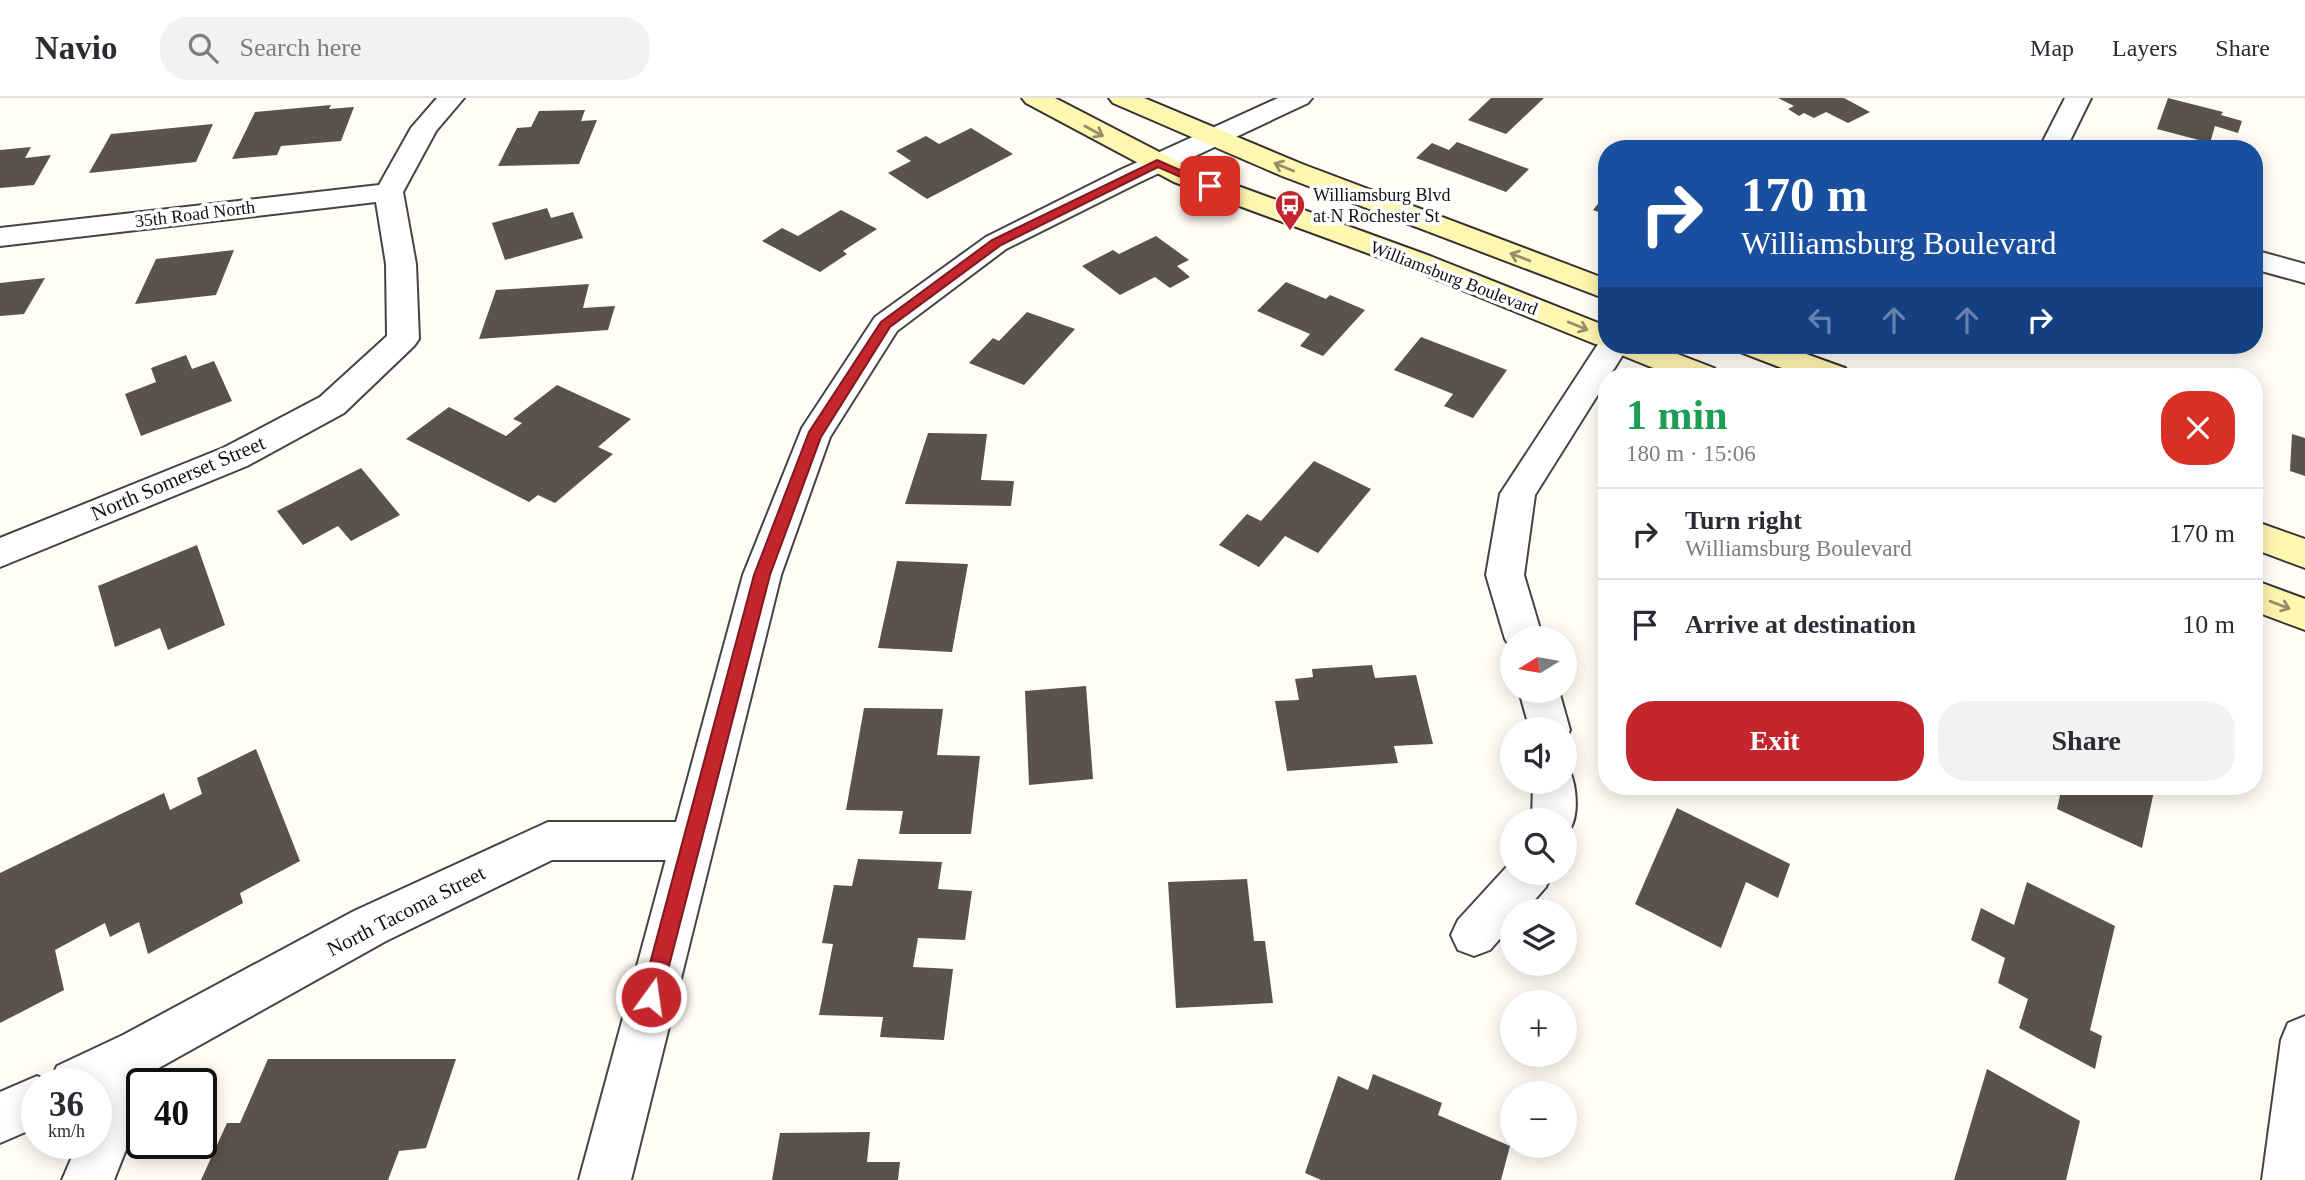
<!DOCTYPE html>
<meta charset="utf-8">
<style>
:root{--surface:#fff;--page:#f2f2f3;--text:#2b2b33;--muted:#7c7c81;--line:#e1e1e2;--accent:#c4262e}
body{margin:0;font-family:Georgia,serif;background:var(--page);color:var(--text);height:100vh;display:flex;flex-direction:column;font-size:26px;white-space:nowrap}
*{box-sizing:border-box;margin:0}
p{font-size:23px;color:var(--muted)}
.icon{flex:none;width:38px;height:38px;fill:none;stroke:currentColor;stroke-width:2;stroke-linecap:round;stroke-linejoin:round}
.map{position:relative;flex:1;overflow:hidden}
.panel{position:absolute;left:1598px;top:270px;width:665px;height:427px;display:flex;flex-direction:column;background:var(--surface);border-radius:28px;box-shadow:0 4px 18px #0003}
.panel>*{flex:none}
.banner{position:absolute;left:1598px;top:42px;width:665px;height:214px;border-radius:28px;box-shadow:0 4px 18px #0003;background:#1a4fa0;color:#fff;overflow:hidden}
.needle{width:46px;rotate:259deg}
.fabs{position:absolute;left:1500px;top:528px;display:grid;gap:14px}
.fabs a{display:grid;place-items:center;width:77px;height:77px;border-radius:50%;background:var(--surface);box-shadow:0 4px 18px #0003;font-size:35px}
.speed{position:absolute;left:21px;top:970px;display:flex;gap:14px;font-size:35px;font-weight:700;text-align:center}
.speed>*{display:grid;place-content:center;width:91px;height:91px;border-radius:50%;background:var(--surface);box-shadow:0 4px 18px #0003;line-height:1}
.speed small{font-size:18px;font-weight:400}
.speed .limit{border:4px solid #111;border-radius:10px;background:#fff;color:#111}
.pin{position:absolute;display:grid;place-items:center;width:60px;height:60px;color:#fff;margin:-30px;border-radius:14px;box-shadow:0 4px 10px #0006}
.me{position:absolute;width:77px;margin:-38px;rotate:14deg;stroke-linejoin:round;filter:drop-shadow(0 0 5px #0008)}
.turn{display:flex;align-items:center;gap:24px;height:147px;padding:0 28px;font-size:32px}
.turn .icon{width:91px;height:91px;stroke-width:2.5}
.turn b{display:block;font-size:49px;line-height:60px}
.lanes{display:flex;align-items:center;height:66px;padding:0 28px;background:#0003;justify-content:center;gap:35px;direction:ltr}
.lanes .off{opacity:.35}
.round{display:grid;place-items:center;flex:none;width:74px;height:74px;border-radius:28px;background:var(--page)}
.head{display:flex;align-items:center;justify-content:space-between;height:119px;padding:0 28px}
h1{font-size:42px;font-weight:700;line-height:52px;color:#1e9e55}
.cta{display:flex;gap:14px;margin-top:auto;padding:14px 28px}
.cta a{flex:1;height:80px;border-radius:28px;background:var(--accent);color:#fff;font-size:28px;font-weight:700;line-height:80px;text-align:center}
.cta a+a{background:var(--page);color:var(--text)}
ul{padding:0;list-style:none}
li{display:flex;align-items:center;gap:21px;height:91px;padding:0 28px;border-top:2px solid var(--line)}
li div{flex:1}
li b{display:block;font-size:26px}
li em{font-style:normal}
header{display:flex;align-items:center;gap:42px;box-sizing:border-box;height:98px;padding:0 35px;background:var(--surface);border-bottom:2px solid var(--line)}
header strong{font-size:33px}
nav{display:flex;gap:38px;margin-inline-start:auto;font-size:24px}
.search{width:490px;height:63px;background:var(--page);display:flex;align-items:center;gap:18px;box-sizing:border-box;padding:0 24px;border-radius:28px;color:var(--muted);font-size:26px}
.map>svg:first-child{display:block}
</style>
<header>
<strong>Navio</strong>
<div class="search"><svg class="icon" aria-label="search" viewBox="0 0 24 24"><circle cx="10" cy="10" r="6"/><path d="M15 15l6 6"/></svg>Search here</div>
<nav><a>Map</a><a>Layers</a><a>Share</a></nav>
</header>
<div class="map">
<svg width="2305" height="1082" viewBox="0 0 2305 1082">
<rect width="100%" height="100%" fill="#fffdf5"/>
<!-- building -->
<g fill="#5a524d">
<path d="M1491,0H1544L1506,36L1468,22Z"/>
<path d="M1778,0H1844L1870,14L1848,25L1826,14L1814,20L1804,15L1799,18L1788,11L1794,8Z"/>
<path d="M2168,0L2223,14L2221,17L2242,23L2238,35L2215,28L2210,45L2157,31Z"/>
<path d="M331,7L329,11L354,9L341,43L281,48L277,57L232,61L255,14Z"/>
<path d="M585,12L581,23L597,22L579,66L498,68L517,30L531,29L539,13Z"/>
<path d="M213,26L196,64L89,75L111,36Z"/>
<path d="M971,30L1013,56L927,101L888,75L911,63L896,53L926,38L939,46Z"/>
<path d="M1457,44L1529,71L1506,94L1416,60L1432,45L1449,52Z"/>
<path d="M31,49L25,60L51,57L34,87L0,90V52Z"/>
<path d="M1606,96V117L1593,112Z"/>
<path d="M547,110L551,120L573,114L583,140L505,162L492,125Z"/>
<path d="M841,112L877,131L843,153L847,156L820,174L762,143L782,130L798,138Z"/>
<path d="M1156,138L1189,162L1177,168L1190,179L1170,190L1155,179L1120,197L1082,168L1113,152L1119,156Z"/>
<path d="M234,152L216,197L135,206L156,161Z"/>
<path d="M45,180L24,216L0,218V185Z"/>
<path d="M1286,184L1326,201L1330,197L1365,212L1323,258L1300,248L1310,236L1257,213Z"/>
<path d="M589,186L583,210L615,208L608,232L479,241L496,192Z"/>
<path d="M1027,214L1075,231L1024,287L969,265L993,240L999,243Z"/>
<path d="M1421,239L1507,272L1473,320L1444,308L1453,296L1394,272Z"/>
<path d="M186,257L192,271L214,263L232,303L141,338L125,296L156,284L151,270Z"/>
<path d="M557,287L631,321L598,349L613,356L555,405L538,397L529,404L406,341L449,309L506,338L522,325L513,321Z"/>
<path d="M928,335L987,336L981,382L1014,383L1011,408L905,406Z"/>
<path d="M2292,336L2305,340V378L2290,373Z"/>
<path d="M1314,363L1371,391L1318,455L1285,438L1259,469L1219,447L1247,416L1261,423Z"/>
<path d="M361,370L400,417L351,443L338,428L303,447L277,413Z"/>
<path d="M197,447L225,527L168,552L160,530L115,549L98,488Z"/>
<path d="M897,463L968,466L952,554L878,550Z"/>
<path d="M1372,567L1375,580L1416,577L1433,646L1394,648L1398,665L1287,673L1275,603L1299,602L1295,581L1313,579L1312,571Z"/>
<path d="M1086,588L1093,681L1029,687L1025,593Z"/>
<path d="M864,610L943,611L937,657L980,658L971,736H899L903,713L846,712Z"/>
<path d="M256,651L300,763L240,795L243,805L148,856L139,824L110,839L105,825L55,852L64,892L0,925V775L164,695L170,712L202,696L197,680Z"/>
<path d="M2050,688H2155L2142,750L2057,711L2061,693Z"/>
<path d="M1677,710L1790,766L1778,800L1746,784L1721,850L1635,806Z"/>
<path d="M858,761L942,764L938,791L972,793L965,842L918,840L913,869L953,871L944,942L880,939L883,919L819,917L833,846L822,845L834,787L852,788Z"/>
<path d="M1247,781L1254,843H1265L1273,905L1176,910L1168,784Z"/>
<path d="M2027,784L2115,828L2090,932L2102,938L2095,971L2019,930L2028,901L1998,885L2005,860L1971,842L1981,810L2014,827Z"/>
<path d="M268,961H456L426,1050L399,1053L388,1082H201L227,1025H240Z"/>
<path d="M1987,971L2080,1023L2066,1082H1954Z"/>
<path d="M1373,976L1442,1005L1438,1017L1510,1048L1501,1082H1321L1305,1075L1338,978L1368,992Z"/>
<path d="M870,1034L867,1064H900L898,1082H772L780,1035Z"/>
</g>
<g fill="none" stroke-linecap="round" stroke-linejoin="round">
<!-- minor casing -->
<g stroke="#444" stroke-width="4">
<g id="minor">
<path d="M437,0H464L436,33L403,94L416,166L419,241L414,248L344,315L247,368L0,469V440L223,350L320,299L387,238L386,166L376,104L0,148V130L379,87L411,30Z"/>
<path d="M2065,0H2091L2066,51H2039Z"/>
<path d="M2254,152L2305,166V185L2254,171Z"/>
<path d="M1606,238V247H1629L1535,397L1524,477L1543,541H1512V552L1505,541L1486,477L1500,396L1602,240Z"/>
<path d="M1519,593H1559L1570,632L1564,644V632H1530Z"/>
<path d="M1564,670L1569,671C1577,688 1581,725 1564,738V723H1532L1533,684H1564Z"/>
<path d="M548,724H691L706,729L713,743L706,757L691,762H552L386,843L157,971L152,985H142V1011L114,1082H62L78,1045H96V985H37V1029L0,1045V994L37,978L50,984L57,968L123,937L354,813Z"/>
<path d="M1512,763V775H1552L1546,789L1524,814H1512V827L1490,852L1474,858L1458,852L1451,837L1458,822Z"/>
<path d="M2305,918V1082H2262L2281,942L2288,925Z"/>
</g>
</g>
<!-- tertiary casing -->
<g stroke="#444" stroke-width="4">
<path id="tertiary" d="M1278,0H1312L1308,5L1140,84L1006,151L897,233L830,339L781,477L631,1082H579L743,477L802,330L875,219L986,139L1120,72Z"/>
</g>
<!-- secondary casing -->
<g stroke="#333" stroke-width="4">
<g id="secondary">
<path d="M1022,0H1055L1194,72L1430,158L1606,228V247H1654L1714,270L1719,278H1673L1614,254L1610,248L1595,246L1408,170L1174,84L1026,5Z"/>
<path d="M1109,0H1144L1302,66L1606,181V201L1282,78L1113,5Z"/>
<path d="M1735,247H1781L1845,270L1850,278H1803L1740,254Z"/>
<path d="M2254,423L2305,441V470L2254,451Z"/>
<path d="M2254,482L2305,501V532L2254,513Z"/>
</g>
</g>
<!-- minor -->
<use href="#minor" fill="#fff" fill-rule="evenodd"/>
<!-- tertiary -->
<use href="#tertiary" fill="#fff" fill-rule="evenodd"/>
<!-- secondary -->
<use href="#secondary" fill="#fff6b0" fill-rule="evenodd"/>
</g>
<!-- one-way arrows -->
<defs><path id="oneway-shaft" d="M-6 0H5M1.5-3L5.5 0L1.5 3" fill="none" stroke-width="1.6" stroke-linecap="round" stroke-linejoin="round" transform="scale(1.75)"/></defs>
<g stroke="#948f68">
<use href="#oneway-shaft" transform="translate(1094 33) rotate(29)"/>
<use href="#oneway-shaft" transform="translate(1284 69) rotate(-158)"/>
<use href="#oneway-shaft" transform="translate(1520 159) rotate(-159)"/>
<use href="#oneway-shaft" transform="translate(1578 228) rotate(22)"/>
<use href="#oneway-shaft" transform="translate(2280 507) rotate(21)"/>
</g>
<!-- route -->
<path fill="#c4262e" stroke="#7f191e" stroke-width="2" d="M1157,62L1216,88L1206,90L1158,69L1001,147L890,229L821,339L770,477L661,899L658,906L651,909L644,906L641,899L754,477L809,334L881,224L992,142Z"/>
<!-- icons -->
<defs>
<g id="bus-pin" transform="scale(1.575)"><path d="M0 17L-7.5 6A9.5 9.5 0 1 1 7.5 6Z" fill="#c4262e" stroke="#fff"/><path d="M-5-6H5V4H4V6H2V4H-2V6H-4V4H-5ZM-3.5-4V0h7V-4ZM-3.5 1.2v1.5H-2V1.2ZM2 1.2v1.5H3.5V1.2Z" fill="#fff"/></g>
</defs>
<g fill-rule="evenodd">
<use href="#bus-pin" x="1290" y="107"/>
</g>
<g text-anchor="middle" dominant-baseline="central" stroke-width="7" stroke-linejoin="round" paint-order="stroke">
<!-- far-poi labels -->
<g font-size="18" fill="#111" stroke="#fff" text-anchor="start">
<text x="1313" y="97">Williamsburg Blvd<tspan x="1313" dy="21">at N Rochester St</tspan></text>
</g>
<!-- far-street labels -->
<g font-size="18" fill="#111" stroke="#fff">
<text transform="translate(195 116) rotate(-7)">35th Road North</text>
<text transform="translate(1454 180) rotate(21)">Williamsburg Boulevard</text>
</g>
<!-- street labels -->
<g font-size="21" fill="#111" stroke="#fff">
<text transform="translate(178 380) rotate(-23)">North Somerset Street</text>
<text transform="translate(406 813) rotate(-27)">North Tacoma Street</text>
</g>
</g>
</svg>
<div class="fabs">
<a><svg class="needle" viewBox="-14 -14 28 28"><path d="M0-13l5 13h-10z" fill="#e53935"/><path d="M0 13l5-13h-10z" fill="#7c7c81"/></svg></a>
<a><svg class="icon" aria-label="sound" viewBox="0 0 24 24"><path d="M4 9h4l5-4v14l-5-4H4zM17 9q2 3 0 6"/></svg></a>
<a><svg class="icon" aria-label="search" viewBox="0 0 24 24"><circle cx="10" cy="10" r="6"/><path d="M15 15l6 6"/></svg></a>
<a><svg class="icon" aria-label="layers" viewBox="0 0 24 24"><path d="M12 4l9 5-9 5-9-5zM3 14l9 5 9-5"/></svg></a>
<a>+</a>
<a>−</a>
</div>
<div class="speed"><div>36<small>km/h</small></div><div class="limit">40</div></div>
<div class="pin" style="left:1210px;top:88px;background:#d93025"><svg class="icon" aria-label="arrive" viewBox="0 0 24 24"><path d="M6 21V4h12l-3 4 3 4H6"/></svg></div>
<svg class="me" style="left:651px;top:899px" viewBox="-20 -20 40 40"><circle r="17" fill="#c4262e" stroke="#fff" stroke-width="3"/><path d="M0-11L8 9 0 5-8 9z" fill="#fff"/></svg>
<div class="banner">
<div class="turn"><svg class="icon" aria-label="right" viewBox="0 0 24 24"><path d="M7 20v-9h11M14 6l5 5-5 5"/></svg><div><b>170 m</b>Williamsburg Boulevard</div></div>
<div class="lanes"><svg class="icon off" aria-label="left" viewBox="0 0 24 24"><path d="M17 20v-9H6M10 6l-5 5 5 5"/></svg><svg class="icon off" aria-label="ahead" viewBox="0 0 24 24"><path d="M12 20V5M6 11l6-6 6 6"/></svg><svg class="icon off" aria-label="ahead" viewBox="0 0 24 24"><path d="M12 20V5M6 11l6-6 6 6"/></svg><svg class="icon" aria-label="right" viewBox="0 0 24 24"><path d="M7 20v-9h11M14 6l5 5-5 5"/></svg></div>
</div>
<section class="panel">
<div class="head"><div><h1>1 min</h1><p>180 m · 15:06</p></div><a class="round" style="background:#d93025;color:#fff"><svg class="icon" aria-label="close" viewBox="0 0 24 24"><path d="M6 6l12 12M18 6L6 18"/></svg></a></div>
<ul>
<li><svg class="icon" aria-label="right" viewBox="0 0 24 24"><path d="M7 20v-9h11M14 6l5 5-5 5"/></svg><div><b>Turn right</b><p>Williamsburg Boulevard</p></div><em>170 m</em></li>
<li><svg class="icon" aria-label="arrive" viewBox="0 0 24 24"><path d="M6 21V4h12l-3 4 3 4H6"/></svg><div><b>Arrive at destination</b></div><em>10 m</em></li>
</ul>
<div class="cta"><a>Exit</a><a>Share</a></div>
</section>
</div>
